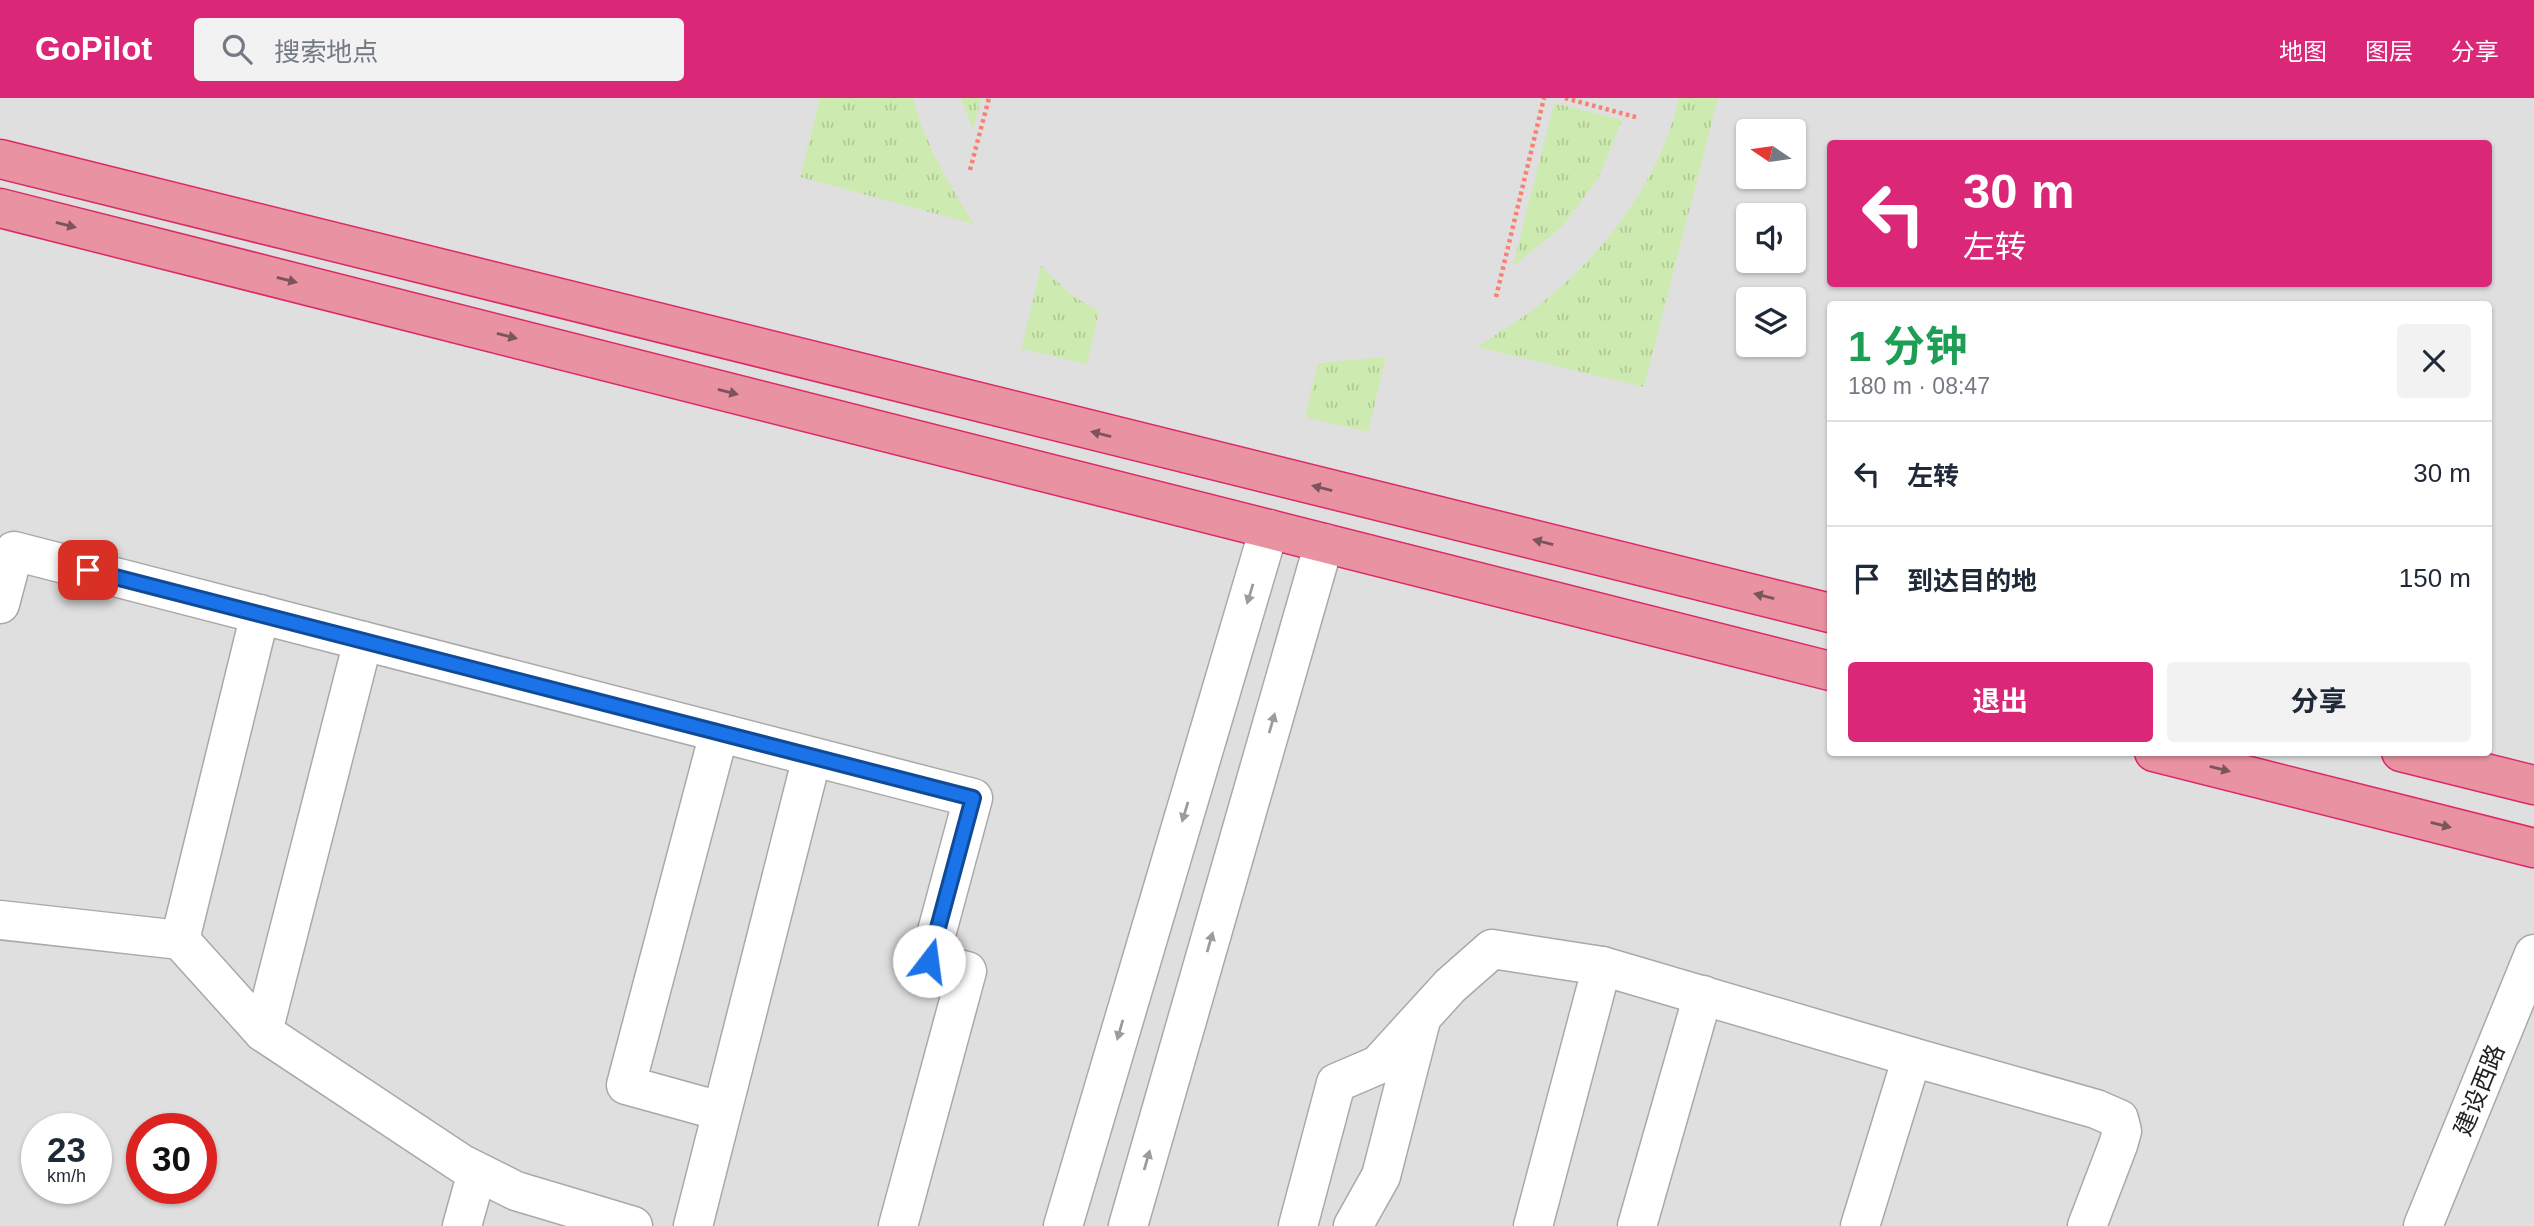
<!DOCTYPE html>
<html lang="zh">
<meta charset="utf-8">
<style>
:root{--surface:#fff;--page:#f2f2f3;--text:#1f2937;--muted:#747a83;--line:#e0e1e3;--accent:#db2777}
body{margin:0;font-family:Arial,"Noto Sans SC",sans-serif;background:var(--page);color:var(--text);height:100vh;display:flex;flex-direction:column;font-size:26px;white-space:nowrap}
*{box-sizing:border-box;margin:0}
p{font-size:23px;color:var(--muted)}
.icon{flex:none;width:38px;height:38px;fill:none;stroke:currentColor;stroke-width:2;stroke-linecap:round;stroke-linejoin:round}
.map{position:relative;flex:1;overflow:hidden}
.drawer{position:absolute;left:1827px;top:203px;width:665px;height:455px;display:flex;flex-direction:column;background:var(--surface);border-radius:7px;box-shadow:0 2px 5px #0004}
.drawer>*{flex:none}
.guide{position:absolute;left:1827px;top:42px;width:665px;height:147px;border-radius:7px;box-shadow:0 2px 5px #0004;background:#db2777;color:#fff;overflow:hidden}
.needle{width:46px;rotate:283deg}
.tools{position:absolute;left:1736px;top:21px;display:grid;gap:14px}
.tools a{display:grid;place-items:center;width:70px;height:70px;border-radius:7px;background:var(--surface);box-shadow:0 2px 5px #0004;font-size:35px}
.speed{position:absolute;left:21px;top:1015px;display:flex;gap:14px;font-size:35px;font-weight:700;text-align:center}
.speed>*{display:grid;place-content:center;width:91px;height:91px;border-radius:50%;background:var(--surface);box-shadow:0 2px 5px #0004;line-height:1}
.speed small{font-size:18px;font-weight:400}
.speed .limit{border:10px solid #d22;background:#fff;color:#111}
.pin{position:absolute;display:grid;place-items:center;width:60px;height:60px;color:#fff;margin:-30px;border-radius:14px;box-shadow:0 4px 10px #0006}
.me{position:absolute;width:77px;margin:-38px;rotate:15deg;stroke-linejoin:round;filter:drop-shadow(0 0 5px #0008)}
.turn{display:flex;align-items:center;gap:24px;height:147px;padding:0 21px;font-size:32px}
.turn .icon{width:91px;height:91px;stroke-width:2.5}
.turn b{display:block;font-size:49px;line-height:60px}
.round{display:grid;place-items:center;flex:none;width:74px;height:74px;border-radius:7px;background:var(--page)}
.summary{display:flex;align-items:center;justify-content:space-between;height:119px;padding:0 21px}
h1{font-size:42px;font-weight:700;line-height:52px;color:#1e9e55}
.button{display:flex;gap:14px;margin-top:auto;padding:14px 21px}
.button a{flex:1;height:80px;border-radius:7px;background:var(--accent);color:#fff;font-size:28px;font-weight:700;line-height:80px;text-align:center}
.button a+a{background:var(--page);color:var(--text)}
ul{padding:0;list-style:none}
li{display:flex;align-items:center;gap:21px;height:105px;padding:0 21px;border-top:2px solid var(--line)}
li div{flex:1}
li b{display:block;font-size:26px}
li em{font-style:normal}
header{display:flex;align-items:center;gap:42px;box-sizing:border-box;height:98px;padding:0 35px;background:var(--accent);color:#fff}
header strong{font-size:33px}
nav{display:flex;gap:38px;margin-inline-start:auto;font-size:24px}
.search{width:490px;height:63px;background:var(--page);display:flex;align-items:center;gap:18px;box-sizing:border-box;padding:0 24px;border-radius:7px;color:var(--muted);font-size:26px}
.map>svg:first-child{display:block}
</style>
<header>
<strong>GoPilot</strong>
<div class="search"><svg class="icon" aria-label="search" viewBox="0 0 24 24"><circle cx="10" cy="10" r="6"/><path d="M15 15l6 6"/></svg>搜索地点</div>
<nav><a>地图</a><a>图层</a><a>分享</a></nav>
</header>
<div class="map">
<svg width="2534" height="1128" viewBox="0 0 2534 1128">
<defs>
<pattern id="grass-tufts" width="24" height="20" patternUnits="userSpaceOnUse" patternTransform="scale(1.75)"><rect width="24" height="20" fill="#cdebb0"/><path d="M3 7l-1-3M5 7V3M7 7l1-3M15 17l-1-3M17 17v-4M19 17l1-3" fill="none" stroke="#b0c997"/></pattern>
</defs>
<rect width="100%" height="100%" fill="#f2efe9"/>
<!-- residential -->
<path fill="#e0dfdf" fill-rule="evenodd" d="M0,0H2534V1128H0ZM1748,33H1794V79H1748ZM1830,46H2488V186H1830ZM1748,117H1794V163H1748ZM1748,201H1794V247H1748ZM1830,206H2488V654H1830ZM37,1031H96V1090H37ZM142,1031H201V1090H142Z"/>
<!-- grass -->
<g fill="url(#grass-tufts)">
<path d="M820,0H913C925,46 949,86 974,126L800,79Z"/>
<path d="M961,0H981L973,32Z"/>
<path d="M1679,0H1718L1644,289L1477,249C1496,236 1517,224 1535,210C1601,161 1661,81 1679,0Z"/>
<path d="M1554,5L1622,22L1599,79L1562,129L1513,168Z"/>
<path d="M1041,168L1071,197L1099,213L1087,266L1021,251Z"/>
<path d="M1386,259L1368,334L1305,319L1318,265Z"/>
</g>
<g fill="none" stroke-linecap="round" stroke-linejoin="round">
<!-- minor casing -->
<g stroke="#a9a9a9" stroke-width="41">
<g id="minor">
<path d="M0,506L14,453L973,700L929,863L967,873L898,1128"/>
<path d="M0,822L180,842L263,934L462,1066L516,1093L633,1128"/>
<path d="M180,842L260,516"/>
<path d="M1602,868L1912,959"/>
<path d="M263,934L363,543"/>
<path d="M713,1011L626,987L719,635"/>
<path d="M462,1128L477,1074"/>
<path d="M693,1128L812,659"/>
<path d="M1063,1128L1269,431"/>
<path d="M1128,1128L1324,445"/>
<path d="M1298,1128L1336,985L1378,967L1450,888L1492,851L1602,868L1533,1128"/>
<path d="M1353,1128L1381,1078L1421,922"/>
<path d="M1637,1128L1703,897"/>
<path d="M1860,1128L1912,959L2096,1011L2119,1021L2122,1033L2118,1047L2087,1128"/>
<path d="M2423,1128L2534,856"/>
</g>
</g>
<!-- highway casing -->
<g stroke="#dc2a67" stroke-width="41">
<g id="highway">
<path d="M0,61L1830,515"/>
<path d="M0,110L1830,573"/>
<path d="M2154,654L2534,750"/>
<path d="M2401,654L2534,687"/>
</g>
</g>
<!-- path -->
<g stroke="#fa8072" stroke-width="4.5" stroke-dasharray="3.5 3.5" stroke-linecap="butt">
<path d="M1565,0L1639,20"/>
<path d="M970,72L989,0"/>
<path d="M1496,199L1544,0"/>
</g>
<!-- minor -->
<use href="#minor" stroke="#fff" stroke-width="38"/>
<!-- highway -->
<use href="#highway" stroke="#e892a2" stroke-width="38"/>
</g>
<!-- one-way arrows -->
<defs><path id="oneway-solid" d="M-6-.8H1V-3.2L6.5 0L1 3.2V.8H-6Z" transform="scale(1.75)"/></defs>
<g fill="#7b545c">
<use href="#oneway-solid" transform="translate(66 127) rotate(14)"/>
<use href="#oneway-solid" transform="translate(287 182) rotate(14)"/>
<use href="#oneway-solid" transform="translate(507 238) rotate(14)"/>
<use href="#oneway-solid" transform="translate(728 294) rotate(14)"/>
<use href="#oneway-solid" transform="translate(1101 336) rotate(-166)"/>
<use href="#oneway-solid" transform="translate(1322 390) rotate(-166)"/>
<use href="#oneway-solid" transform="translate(1543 444) rotate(-166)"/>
<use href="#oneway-solid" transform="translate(1764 498) rotate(-166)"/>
<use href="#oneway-solid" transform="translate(2220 671) rotate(14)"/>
<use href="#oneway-solid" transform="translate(2441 727) rotate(14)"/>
</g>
<g fill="#9c9c9c">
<use href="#oneway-solid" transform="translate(1250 496) rotate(107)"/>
<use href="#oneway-solid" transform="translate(1272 625) rotate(-74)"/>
<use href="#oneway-solid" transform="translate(1185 714) rotate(107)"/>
<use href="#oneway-solid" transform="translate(1210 844) rotate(-74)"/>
<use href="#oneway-solid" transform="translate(1120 932) rotate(106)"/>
<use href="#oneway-solid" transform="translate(1147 1062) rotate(-74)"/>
</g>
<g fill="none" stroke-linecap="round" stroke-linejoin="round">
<!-- route casing -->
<g stroke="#114b97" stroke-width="18">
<path id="route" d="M88,472L973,700L929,863"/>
</g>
<!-- route -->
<use href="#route" stroke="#1a73e8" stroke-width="12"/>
</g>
<g text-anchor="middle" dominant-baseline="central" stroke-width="6" stroke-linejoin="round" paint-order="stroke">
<!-- street labels -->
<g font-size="24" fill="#222" stroke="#fff">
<text transform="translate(2479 992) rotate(-68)">建设西路</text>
</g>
</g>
</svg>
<div class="tools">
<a><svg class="needle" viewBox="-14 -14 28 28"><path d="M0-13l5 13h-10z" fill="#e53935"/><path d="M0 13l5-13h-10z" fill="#747a83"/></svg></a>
<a><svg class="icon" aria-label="sound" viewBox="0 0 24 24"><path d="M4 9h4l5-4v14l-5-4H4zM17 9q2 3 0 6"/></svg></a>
<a><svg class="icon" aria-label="layers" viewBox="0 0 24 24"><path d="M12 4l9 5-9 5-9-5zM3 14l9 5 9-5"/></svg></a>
</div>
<div class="speed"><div>23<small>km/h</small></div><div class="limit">30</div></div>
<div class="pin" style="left:88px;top:472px;background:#d93025"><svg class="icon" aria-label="arrive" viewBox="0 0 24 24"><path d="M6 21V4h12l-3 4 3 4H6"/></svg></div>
<svg class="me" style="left:929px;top:863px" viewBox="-20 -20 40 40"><circle r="19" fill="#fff"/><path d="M0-13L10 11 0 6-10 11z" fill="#1a73e8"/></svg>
<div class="guide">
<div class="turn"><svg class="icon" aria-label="left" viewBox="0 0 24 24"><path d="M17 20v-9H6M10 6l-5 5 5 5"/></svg><div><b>30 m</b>左转</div></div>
</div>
<section class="drawer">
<div class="summary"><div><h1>1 分钟</h1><p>180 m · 08:47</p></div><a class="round"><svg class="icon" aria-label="close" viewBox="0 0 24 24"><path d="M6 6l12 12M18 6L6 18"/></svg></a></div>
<ul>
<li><svg class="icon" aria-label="left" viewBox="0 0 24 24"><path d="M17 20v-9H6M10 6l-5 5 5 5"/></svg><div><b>左转</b></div><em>30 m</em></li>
<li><svg class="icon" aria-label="arrive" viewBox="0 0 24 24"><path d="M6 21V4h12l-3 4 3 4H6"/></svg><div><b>到达目的地</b></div><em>150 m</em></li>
</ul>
<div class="button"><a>退出</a><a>分享</a></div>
</section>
</div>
